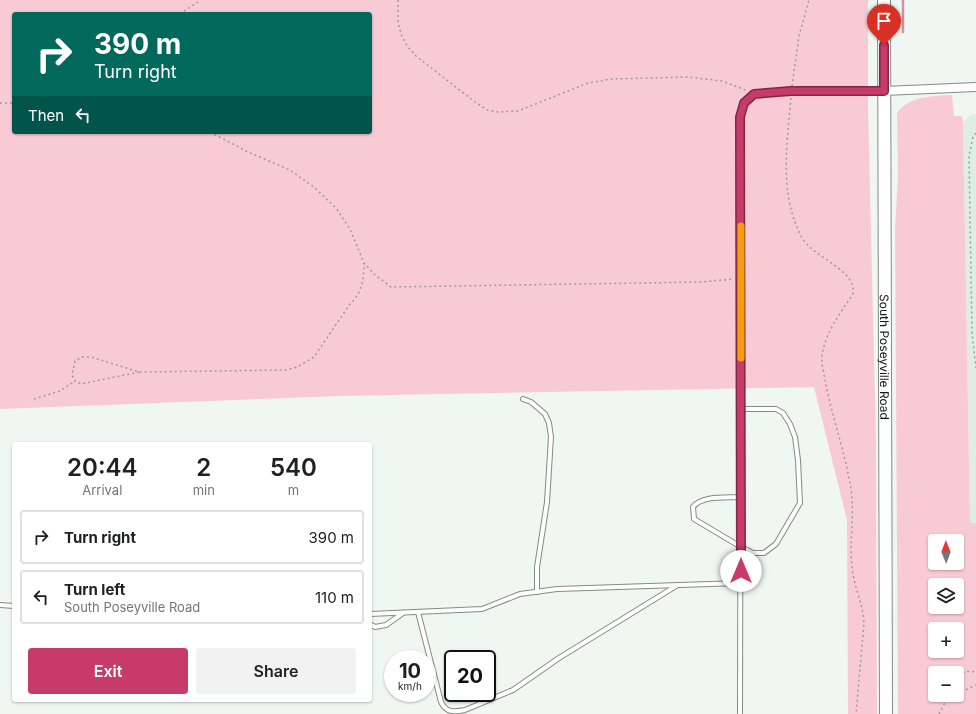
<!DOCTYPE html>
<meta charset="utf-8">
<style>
:root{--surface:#fff;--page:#f2f2f2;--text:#202124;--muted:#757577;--line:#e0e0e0;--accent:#c73b6b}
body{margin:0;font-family:Inter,sans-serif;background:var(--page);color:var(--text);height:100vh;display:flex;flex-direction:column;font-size:15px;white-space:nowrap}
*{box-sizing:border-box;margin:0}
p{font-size:13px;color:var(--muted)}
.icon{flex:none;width:22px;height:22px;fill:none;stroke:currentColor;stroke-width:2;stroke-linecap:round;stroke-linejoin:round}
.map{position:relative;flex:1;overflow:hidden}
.panel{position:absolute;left:12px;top:442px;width:360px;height:260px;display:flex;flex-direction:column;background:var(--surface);border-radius:4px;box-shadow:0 1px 3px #0004}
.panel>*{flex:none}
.hud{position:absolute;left:12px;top:12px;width:360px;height:122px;border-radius:4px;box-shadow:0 1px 3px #0004;background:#00695c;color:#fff;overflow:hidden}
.needle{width:26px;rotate:359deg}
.controls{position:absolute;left:928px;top:534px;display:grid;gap:8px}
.controls a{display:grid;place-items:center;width:36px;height:36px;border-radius:4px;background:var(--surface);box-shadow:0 1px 3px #0004;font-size:20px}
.speed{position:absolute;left:384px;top:650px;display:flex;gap:8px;font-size:20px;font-weight:700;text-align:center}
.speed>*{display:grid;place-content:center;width:52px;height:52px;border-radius:50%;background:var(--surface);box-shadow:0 1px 3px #0004;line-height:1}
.speed small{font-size:10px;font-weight:400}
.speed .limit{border:2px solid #111;border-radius:6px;background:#fff;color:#111}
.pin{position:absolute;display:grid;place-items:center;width:34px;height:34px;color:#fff;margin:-41px -17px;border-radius:50% 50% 50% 0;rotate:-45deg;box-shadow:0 0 4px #0007}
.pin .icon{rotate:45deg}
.me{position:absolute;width:44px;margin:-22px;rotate:0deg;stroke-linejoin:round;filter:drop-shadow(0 0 3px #0008)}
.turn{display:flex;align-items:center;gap:14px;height:84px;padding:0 16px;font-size:18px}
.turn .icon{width:52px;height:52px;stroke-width:2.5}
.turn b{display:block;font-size:28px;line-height:34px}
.then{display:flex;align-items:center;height:38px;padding:0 16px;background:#0003;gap:8px;font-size:15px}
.eta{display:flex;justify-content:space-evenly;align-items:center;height:68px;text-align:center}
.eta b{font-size:24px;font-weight:600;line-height:28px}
.cta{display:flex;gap:8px;margin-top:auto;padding:8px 16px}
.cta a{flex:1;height:46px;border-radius:4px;background:var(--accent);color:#fff;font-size:16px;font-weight:600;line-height:46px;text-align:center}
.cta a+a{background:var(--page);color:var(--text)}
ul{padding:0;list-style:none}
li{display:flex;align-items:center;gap:12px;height:54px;margin:0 8px 6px;padding:0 8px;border:2px solid var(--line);border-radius:4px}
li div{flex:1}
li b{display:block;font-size:15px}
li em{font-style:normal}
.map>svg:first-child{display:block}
</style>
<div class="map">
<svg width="976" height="714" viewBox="0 0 976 714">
<rect width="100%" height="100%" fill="#f0f7f2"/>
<!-- built -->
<path fill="#dfede4" d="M971,114H976V523L970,524L963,122Z"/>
<!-- green -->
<g fill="#f8cbd4" fill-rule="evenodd">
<path d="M0,0H868V107L876,440L877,714H848L847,520L814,387L339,396L0,409ZM14,14H370V132H14Z"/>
<path d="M952,95L954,116H962L963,122L970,523H976V714H898L895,229L898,177L897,113C909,96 932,96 952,95ZM935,541H957V563H935ZM935,585H957V607H935ZM935,629H957V651H935ZM935,673H957V695H935Z"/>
</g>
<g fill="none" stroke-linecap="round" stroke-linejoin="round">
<!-- stream -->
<path stroke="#cc94a0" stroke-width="2.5" d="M903,32V0"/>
<!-- lane casing -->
<g stroke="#848a86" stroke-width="6">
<g id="lane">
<path d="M523,399L531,402L545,414L549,423L551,437L547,502L537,567V592"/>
<path d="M741,497C727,498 702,495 693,507L694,519L741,547L753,553H764L776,544L800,503L798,460L795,437L790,424L783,413L776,409H741"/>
<path d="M0,605L14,606"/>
<path d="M418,612L441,702C446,713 454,712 465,710L513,690L559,658L676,586"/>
<path d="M370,614L482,609L520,594L557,589L741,583"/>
<path d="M370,624L375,627L386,625L403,613"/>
<path d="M740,714L741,277L740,117L744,103L754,94L791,91H882"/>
</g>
</g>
<!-- street casing -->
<g stroke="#848a86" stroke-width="10">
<path id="street" d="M884,91L976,87"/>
</g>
<!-- secondary casing -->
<g stroke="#848a86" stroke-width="14">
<g id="secondary">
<path id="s1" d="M884,0L886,714"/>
</g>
</g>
<!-- path -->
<g stroke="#989d9a" stroke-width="1.5" stroke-dasharray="2 3" stroke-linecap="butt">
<path d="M398,0V22L401,34L407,46L416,56L475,102L487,110L498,112L518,111L588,83L611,79L689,77L722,81L748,91"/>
<path d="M180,14L201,0"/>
<path d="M792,86L799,36L809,0"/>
<path d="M791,98C787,144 779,193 801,236C812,258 857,269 853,294C840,314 825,332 822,356C821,363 824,373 825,380C832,417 845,452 851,489C855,515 849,541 852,567C854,587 863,604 864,623L856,714"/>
<path d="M0,103H14"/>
<path d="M210,132L248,152L290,170L315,188L336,208L350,229L364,263L374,274L391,287L701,282L734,279"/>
<path d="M976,133L973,137L969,156L972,333L976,368"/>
<path d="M139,372L81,384L75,381L72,375L75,361L82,357H91L139,372L286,370L297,367L314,357L350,304C362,293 364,279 364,263"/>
<path d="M34,399L60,391L75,381"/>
<path d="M957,681L965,671L976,672"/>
<path d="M957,694L976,685"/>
<path d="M948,697L954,695"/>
<path d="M939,714L949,695"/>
</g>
<!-- lane -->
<use href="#lane" stroke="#fff" stroke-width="4"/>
<!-- street -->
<use href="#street" stroke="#fff" stroke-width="8"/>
<!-- secondary -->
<use href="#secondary" stroke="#fff" stroke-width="12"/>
</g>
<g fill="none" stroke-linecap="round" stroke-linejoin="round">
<!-- route casing -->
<g stroke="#812646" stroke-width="10">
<path id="route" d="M741,571L740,117L744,103L754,94L791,91H884V45"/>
</g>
<!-- route -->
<use href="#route" stroke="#c73b6b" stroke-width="7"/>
<!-- slow -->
<path stroke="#f59e0b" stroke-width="7" d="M741,226V358"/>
</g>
<g text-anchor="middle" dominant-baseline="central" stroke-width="3" stroke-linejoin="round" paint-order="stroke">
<!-- street labels -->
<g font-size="12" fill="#151816" stroke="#fff">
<text stroke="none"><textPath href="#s1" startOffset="357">South Poseyville Road</textPath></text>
</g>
</g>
</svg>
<div class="controls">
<a><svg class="needle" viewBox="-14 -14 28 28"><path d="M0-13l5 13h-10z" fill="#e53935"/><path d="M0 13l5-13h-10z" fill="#757577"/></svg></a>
<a><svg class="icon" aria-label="layers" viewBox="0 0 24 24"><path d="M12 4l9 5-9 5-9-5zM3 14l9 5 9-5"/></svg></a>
<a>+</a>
<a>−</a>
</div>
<div class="speed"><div>10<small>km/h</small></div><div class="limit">20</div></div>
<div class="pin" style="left:884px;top:45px;background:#d93025"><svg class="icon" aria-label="arrive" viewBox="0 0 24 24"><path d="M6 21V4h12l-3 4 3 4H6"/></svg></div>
<svg class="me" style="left:741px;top:571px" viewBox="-20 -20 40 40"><circle r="19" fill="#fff"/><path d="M0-13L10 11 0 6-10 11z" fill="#c73b6b"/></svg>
<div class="hud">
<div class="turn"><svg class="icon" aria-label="right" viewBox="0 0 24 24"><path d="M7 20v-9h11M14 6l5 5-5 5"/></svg><div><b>390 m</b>Turn right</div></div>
<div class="then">Then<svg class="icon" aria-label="left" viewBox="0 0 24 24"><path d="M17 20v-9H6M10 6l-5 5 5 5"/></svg></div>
</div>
<section class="panel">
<div class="eta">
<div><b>20:44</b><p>Arrival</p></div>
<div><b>2</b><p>min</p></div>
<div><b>540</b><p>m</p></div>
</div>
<ul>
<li><svg class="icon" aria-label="right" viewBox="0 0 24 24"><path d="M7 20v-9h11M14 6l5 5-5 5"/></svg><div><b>Turn right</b></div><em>390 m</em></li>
<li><svg class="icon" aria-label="left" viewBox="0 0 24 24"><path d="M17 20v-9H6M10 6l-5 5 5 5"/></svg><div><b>Turn left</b><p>South Poseyville Road</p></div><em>110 m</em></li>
</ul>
<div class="cta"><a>Exit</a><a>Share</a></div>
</section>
</div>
